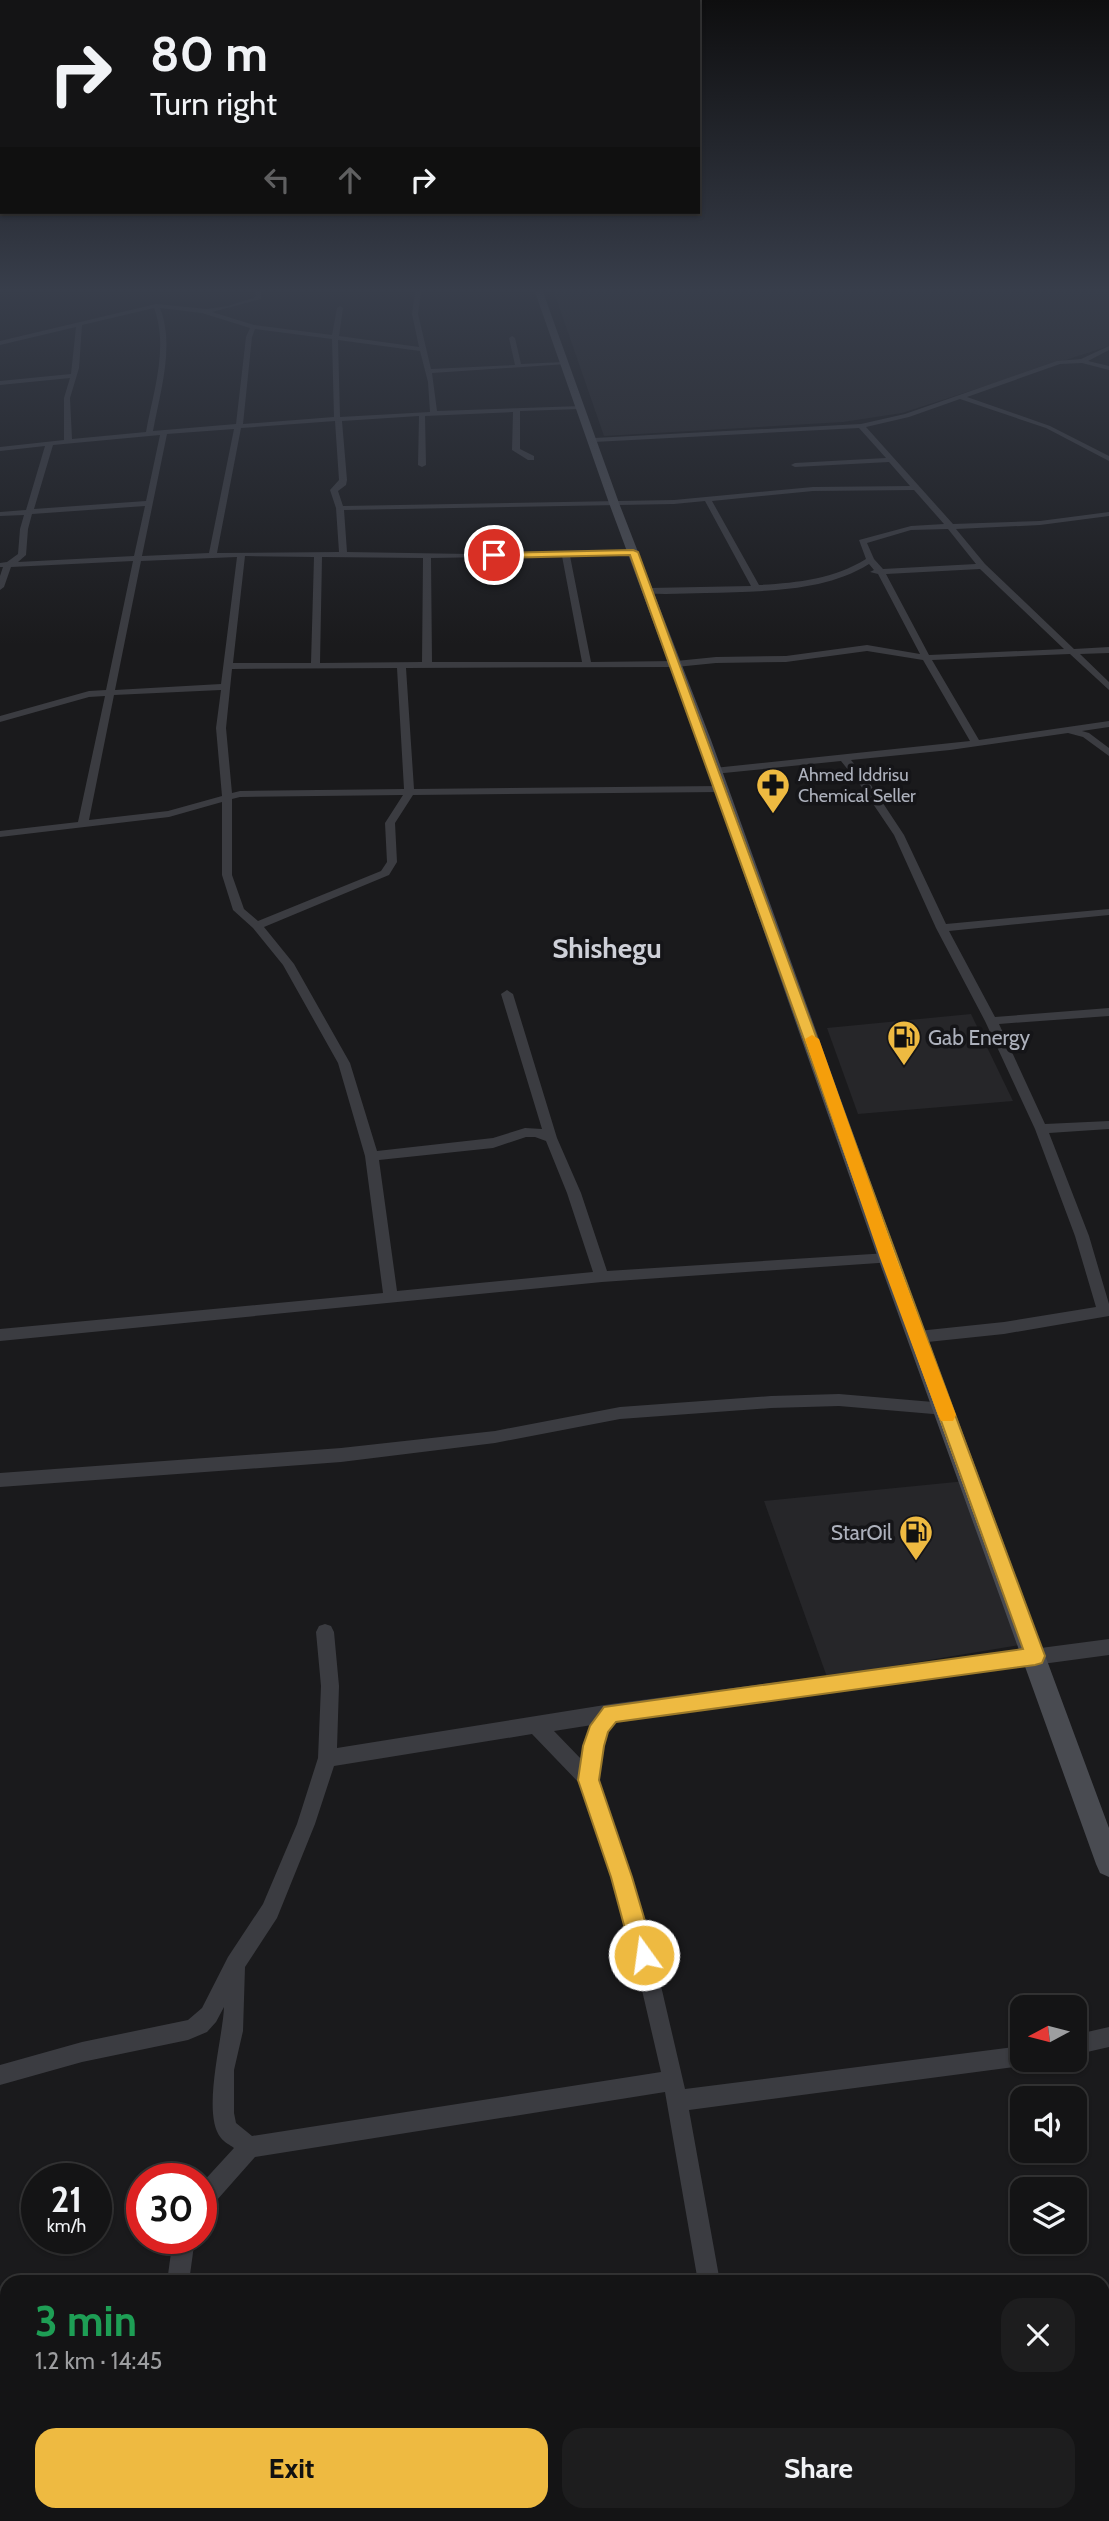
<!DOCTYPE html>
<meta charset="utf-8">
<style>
:root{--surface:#141415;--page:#1d1d1e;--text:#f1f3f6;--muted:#9d9ea0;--line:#333334;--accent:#eeba41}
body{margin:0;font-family:Cabin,sans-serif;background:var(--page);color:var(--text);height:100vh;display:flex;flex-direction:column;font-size:26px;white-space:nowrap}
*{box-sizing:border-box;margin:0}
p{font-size:23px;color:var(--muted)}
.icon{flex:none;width:38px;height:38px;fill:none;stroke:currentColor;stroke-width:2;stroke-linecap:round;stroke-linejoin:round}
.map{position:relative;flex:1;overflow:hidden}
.side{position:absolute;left:0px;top:2275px;width:1110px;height:247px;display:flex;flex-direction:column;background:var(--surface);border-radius:21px 21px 0 0;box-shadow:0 2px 5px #0004,0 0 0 2px var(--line)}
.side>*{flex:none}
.hud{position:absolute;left:0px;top:0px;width:700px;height:214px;box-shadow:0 2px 5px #0004,0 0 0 2px var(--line);background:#141415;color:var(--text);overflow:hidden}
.needle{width:46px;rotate:263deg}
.fabs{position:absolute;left:1010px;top:1995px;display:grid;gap:14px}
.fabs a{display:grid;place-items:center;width:77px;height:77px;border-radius:14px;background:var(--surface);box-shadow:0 2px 5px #0004,0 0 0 2px var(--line);font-size:35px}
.speed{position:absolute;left:21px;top:2163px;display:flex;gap:14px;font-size:35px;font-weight:700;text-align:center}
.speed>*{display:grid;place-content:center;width:91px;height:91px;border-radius:50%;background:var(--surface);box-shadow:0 2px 5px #0004,0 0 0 2px var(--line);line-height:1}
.speed small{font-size:18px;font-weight:400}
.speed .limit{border:10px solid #d22;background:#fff;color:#111}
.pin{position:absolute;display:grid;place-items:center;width:60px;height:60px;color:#fff;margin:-30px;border:4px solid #fff;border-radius:50%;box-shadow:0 2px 7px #0007}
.me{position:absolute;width:77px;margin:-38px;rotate:346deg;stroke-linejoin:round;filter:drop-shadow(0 0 5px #0008)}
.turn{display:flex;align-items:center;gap:24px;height:147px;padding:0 35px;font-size:32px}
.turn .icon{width:91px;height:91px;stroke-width:2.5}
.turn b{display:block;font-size:49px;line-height:60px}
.lanes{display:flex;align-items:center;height:66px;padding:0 35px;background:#0003;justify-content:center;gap:35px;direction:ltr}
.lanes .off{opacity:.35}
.round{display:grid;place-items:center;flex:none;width:74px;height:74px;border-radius:21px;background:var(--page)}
.summary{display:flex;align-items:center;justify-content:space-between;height:119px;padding:0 35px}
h1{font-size:42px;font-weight:700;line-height:52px;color:#1e9e55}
.cta{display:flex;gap:14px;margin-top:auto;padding:14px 35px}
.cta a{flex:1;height:80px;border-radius:21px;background:var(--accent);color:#111;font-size:28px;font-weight:700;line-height:80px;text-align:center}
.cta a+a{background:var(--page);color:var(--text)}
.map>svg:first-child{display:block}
</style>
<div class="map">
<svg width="1109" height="2521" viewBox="0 0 1109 2521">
<rect width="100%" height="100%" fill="#1a1a1c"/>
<!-- built -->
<g fill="#262629">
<path d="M554,292H1109V346L902,413L843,422L604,436Z"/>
<path d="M971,1014L1013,1101L858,1114L827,1028Z"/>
<path d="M966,1481L1025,1644L827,1677L764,1501Z"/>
</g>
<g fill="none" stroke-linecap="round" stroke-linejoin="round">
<!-- minor -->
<g fill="#3b3c41" fill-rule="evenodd">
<path d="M255,292H261V299L212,312L254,325L332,335L337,308L340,306L343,308L339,336L419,347L412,314L415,292H421L418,314L431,369L515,365L509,338L512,336L515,338L521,364L564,362L567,364L432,373L437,411L582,406L580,409L520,411V449L534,456V460H528L512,450L513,412L425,416L426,465L422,467L418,465L419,416L342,421L347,480L346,485L338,491L343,506L674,500L813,487L910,486L889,462L795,467L791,465L795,463L886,458L859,428L594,442L590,440L594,438L861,424L905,414L1057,361L1081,359L1109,346V350L1088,361L1109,366V370L1082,363L1060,364L967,397L1050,426L1109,456V461L1046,428L960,399L909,417L866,427L953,524L1040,521L1109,512V516L1040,525L956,529L985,564L1074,649L1109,647V653L1080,654L1109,682V690L1070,654L932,660L979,740L1109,721V727L1082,731L1089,733L1109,748V756L1083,737L1068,733L950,750L851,760L869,782L904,835L946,924L1109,909V915L949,931L995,1017L1109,1008V1016L999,1024L1045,1124L1109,1121V1129L1049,1133L1089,1236L1109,1304V1316L1004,1334L918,1343L913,1341L911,1337L913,1333L918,1331L1004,1322L1096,1307L1075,1236L1035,1129L985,1021L936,928L894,835L861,786L841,761L714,774L709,771L714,768L970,741L923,660L867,651L786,662L716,663L676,667L406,668L414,789L721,786L726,789L721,792L413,795L395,823L397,862L389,875L264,927L294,964L350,1063L377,1151L493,1138L525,1128L542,1129L501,994L507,990L513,994L557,1138L581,1193L607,1271L888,1253L895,1258L893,1262L602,1282L0,1341V1329L383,1293L365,1156L338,1063L283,965L253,928L233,910L222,875V802L169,817L0,837V831L78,822L105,696L89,697L0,722V716L89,691L106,690L133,561L11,567L4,587L0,590V576L3,567H0V563L7,562L18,554L20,529L24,515L0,516V512L26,510L45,446L0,451V447L64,440V398L70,378L0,385V381L71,374L76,327L0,345V341L156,304L207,309L228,306L256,297ZM154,308C169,347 153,393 146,432L72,439L70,398L79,368L82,325ZM160,308L202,313L250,328L246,337L236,424L153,431C160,392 175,346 160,308ZM255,329L332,339L334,417L243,424L252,337ZM338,340L420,351L428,382L430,412L340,417ZM335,421L339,480L330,490L336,508L339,552L217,553L241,428ZM234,429L209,553L142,556L167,434ZM160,435L146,501L34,509L53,445ZM914,490L944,524L911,526L859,540L866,559C834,579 796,583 759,585L712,501L813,491ZM705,501L751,586L649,588L646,589V593C665,595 686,593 706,593C759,591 823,593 869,564L874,570L870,572L878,574L920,654L867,645L786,656L716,657L676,661L591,662L570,556L633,554L637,552L636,550L470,554L347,552L344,510L674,504ZM145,506L134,556L18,562L26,555L28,529L32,514ZM948,529L976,564L883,569L874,559L867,543L911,530ZM245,556L314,557L311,663H233ZM562,556L582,662H432L431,558ZM237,557L221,684L115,690L141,561ZM322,557L423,558L422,662L320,663ZM980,569L1064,649L929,655L886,574ZM397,668L404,789L240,791L232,793L226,728L232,669ZM221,690L216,728L222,796L168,811L89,820L114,695ZM403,795L385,823L387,862L381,871L258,921L244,909L232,875V799L240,797ZM526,1137H535L546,1141L567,1193L593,1272L397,1291L379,1160L493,1148Z"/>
<path d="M839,1394L945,1403L950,1405L953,1409L950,1413L945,1415L839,1406L771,1408L620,1419L495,1443L341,1462L0,1487V1473L341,1448L495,1431L620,1407L771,1396Z"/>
<path d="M325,1624L331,1626L334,1632L339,1686L337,1748L611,1704L1109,1639V1655L616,1721L607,1731L602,1746L597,1780L648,1930L685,2089L1022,2046V2060H1031L1029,2063L1022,2066L689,2110L720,2282H698L665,2092L255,2157L209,2209L201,2212V2184L234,2148C230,2145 224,2142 221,2138C201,2114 223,2038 224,2007L216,2022L207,2032L188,2040L82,2062L0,2085V2065L82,2042L188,2020L202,2008L228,1957L263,1904L297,1824L318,1758L321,1686L316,1632L319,1626ZM592,1725L582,1760L554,1731ZM532,1734L581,1785L628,1930L661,2072L252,2136L236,2123L234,2113V2070L243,2031L245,1967L277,1918L315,1824L334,1766Z"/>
<path d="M1109,2027V2047L1074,2055V2035Z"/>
<path d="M173,2238H195L189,2282H167Z"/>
<path d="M153,2515H177L176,2521H152Z"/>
<path d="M737,2515H761L762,2521H738Z"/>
</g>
<!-- secondary -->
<path fill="#494b51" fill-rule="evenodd" d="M535,292H543L619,503L711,740L898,1258L1109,1828V1877L1100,1873L1096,1864L878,1258L697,740L609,503Z"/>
</g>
<!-- sky -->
<linearGradient id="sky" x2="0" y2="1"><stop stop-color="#0e0e0f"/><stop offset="0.45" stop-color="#383e4b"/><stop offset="1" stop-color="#383e4b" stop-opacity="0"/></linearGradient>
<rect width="1109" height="645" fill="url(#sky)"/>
<!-- route -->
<path fill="#eeba41" stroke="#9b792a" stroke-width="2" d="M633,550L638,552C775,920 907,1289 1045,1656L1042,1663L1035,1665L616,1722L608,1732L604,1746L599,1780L632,1877L655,1955L652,1963L644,1966L636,1963L632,1955L611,1877L578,1780L583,1746L590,1726L604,1707L1023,1649C889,1285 762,919 630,555L494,558L489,555L494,553Z"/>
<!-- slow -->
<path fill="#f59e0b" d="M812,1035L819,1039L896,1258L956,1415L953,1421H941L938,1415L880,1258L805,1039Z"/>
<!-- icons -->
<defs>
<g id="pharmacy-pin" transform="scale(1.75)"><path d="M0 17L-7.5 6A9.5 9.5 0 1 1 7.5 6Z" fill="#eeba41" stroke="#151518"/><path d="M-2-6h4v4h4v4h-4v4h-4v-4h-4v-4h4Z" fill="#111"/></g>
<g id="fuel-pin" transform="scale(1.75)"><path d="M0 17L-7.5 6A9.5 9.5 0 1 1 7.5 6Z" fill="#eeba41" stroke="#151518"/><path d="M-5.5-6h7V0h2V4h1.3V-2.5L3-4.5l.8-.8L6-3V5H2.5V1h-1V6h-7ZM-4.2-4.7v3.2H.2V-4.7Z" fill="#111"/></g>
</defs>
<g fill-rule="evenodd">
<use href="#pharmacy-pin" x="773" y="785"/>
<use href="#fuel-pin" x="904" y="1037"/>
<use href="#fuel-pin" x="916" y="1532"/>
</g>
<g text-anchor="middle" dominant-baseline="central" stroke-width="7" stroke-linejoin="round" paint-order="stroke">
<!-- far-poi labels -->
<g font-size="18" fill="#adb1bc" stroke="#151518" text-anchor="start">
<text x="798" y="775">Ahmed Iddrisu<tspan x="798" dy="21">Chemical Seller</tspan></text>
</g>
<!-- poi labels -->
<g font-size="21" fill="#adb1bc" stroke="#151518" text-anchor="start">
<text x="928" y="1037">Gab Energy</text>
<text x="892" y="1532" text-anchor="end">StarOil</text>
</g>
<!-- district labels -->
<g font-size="28" font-weight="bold" fill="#ced0d8" stroke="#151518">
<text x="607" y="948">Shishegu</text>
</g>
</g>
</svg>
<div class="fabs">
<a><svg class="needle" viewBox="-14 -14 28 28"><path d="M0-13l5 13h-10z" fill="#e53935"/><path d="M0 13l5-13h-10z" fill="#9d9ea0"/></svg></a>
<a><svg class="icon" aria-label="sound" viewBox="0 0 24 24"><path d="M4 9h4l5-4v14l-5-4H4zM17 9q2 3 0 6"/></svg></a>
<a><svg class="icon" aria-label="layers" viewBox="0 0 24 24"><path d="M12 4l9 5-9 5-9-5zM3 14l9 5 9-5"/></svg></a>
</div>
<div class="speed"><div>21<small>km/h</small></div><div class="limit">30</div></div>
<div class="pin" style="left:494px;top:555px;background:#d93025"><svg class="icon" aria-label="arrive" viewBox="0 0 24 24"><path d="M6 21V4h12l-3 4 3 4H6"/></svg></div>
<svg class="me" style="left:644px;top:1955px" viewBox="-20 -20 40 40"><circle r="17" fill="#eeba41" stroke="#fff" stroke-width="3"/><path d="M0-11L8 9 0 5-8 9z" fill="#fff"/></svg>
<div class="hud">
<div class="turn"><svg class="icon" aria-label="right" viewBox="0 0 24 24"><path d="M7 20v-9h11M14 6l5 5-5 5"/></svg><div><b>80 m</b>Turn right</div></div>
<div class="lanes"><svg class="icon off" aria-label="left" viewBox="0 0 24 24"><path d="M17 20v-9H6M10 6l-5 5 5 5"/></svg><svg class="icon off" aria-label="ahead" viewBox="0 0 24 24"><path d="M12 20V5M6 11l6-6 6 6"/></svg><svg class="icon" aria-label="right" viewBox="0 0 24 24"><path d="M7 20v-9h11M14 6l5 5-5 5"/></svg></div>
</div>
<section class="side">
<div class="summary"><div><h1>3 min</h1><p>1.2 km · 14:45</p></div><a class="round"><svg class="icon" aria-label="close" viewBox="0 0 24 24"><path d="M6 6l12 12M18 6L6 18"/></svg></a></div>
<div class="cta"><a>Exit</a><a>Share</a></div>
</section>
</div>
